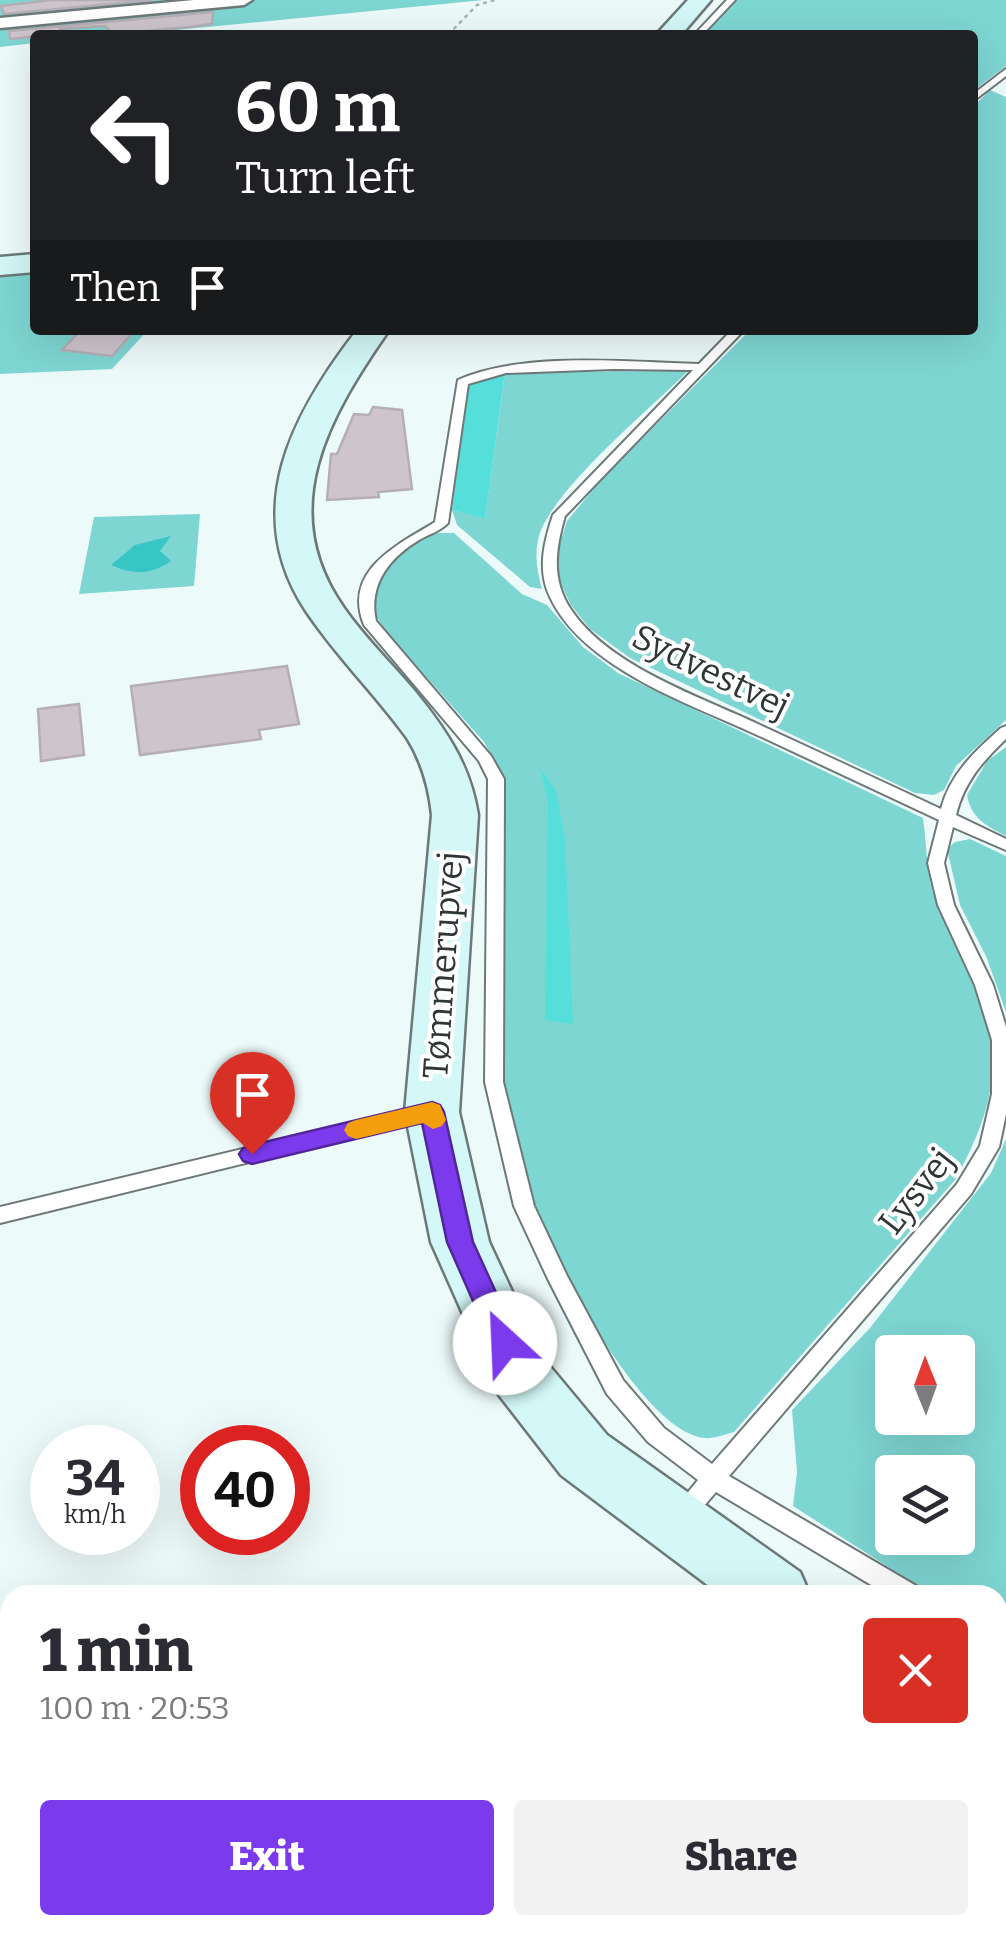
<!DOCTYPE html>
<meta charset="utf-8">
<style>
:root{--surface:#fff;--page:#f2f2f3;--text:#2b2b33;--muted:#7c7c81;--accent:#7c3aed}
body{margin:0;font-family:Bitter,serif;background:var(--page);color:var(--text);height:100vh;display:flex;flex-direction:column;font-size:38px;white-space:nowrap}
*{box-sizing:border-box;margin:0}
p{font-size:32px;color:var(--muted)}
.icon{flex:none;width:55px;height:55px;fill:none;stroke:currentColor;stroke-width:2;stroke-linecap:round;stroke-linejoin:round}
.map{position:relative;flex:1;overflow:hidden}
.side{position:absolute;left:0px;top:1585px;width:1008px;height:350px;display:flex;flex-direction:column;background:var(--surface);border-radius:30px 30px 0 0;box-shadow:0 10px 40px #0002}
.side>*{flex:none}
.top-card{position:absolute;left:30px;top:30px;width:948px;height:305px;border-radius:10px;box-shadow:0 10px 40px #0002;background:#202124;color:#fff;overflow:hidden}
.needle{width:65px;rotate:359deg}
.fabs{position:absolute;left:875px;top:1335px;display:grid;gap:20px}
.fabs a{display:grid;place-items:center;width:100px;height:100px;border-radius:10px;background:var(--surface);box-shadow:0 10px 40px #0002;font-size:50px}
.speed{position:absolute;left:30px;top:1425px;display:flex;gap:20px;font-size:50px;font-weight:700;text-align:center}
.speed>*{display:grid;place-content:center;width:130px;height:130px;border-radius:50%;background:var(--surface);box-shadow:0 10px 40px #0002;line-height:1}
.speed small{font-size:25px;font-weight:400}
.speed .limit{border:15px solid #d22;background:#fff;color:#111}
.pin{position:absolute;display:grid;place-items:center;width:85px;height:85px;color:#fff;margin:-102px -42px;border-radius:50% 50% 50% 0;rotate:-45deg;box-shadow:0 0 10px #0007}
.pin .icon{rotate:45deg}
.me{position:absolute;width:110px;margin:-55px;rotate:335deg;stroke-linejoin:round;filter:drop-shadow(0 0 8px #0008)}
.turn{display:flex;align-items:center;gap:35px;height:210px;padding:0 40px;font-size:45px}
.turn .icon{width:130px;height:130px;stroke-width:2.5}
.turn b{display:block;font-size:70px;line-height:85px}
.then{display:flex;align-items:center;height:95px;padding:0 40px;background:#0003;gap:20px;font-size:38px}
.round{display:grid;place-items:center;flex:none;width:105px;height:105px;border-radius:10px;background:var(--page)}
.overview{display:flex;align-items:center;justify-content:space-between;height:170px;padding:0 40px}
h1{font-size:60px;font-weight:800;line-height:75px}
.cta{display:flex;gap:20px;margin-top:auto;padding:20px 40px}
.cta a{flex:1;height:115px;border-radius:10px;background:var(--accent);color:#fff;font-size:40px;font-weight:800;line-height:115px;text-align:center}
.cta a+a{background:var(--page);color:var(--text)}
.map>svg:first-child{display:block}
</style>
<div class="map">
<svg width="1006" height="1935" viewBox="0 0 1006 1935">
<rect width="100%" height="100%" fill="#edfafa"/>
<!-- green -->
<g fill="#7ed6d3" fill-rule="evenodd">
<path d="M0,0H484L125,35H35V43L0,47Z"/>
<path d="M737,0H1006V66L973,91L972,35H703Z"/>
<path d="M990,90L1006,97V720L956,766L944,790L934,795L915,793L630,658L590,629L571,605L558,578L557,552L567,521L600,481L750,330H972L973,107Z"/>
<path d="M35,273V330H148L112,369L0,374V277Z"/>
<path d="M688,371C651,408 553,489 539,536C534,553 537,572 542,589L530,587L457,525L452,510L485,517L505,372Z"/>
<path d="M200,514L194,586L79,594L94,517Z"/>
<path d="M438,533H454L522,594L547,605L583,647L618,673L923,818C927,846 926,875 936,902C949,939 991,1011 993,1047C996,1095 978,1139 955,1180L734,1432C726,1434 713,1439 704,1438C639,1430 547,1249 529,1191C518,1157 504,1108 502,1073C494,975 510,875 503,777L484,742L382,627L371,605C378,571 403,542 438,533Z"/>
<path d="M1006,747V836C986,826 971,818 967,795L987,761Z"/>
<path d="M970,839L1006,856V1012L986,956L960,905L947,849L955,842Z"/>
<path d="M1006,1139V1650L998,1644V1595H932L793,1506L797,1472L792,1410L870,1328L991,1173ZM892,1352H958V1418H892ZM892,1472H958V1538H892Z"/>
</g>
<!-- forest -->
<g fill="#56dedb">
<path d="M505,372L485,518L452,510L469,380Z"/>
<path d="M540,768L556,790L565,839L573,1024L545,1020L548,802Z"/>
</g>
<!-- water -->
<path fill="#37c6c4" d="M171,536L160,551L171,561C151,575 133,575 111,565L135,545Z"/>
<!-- building -->
<g fill="#cdc4cc" stroke="#b6aeb5" stroke-width="2.5">
<path d="M51,0H153L4,14L1,6Z"/>
<path d="M213,12L212,24L190,27L114,34L105,26L60,29L62,34L10,39L9,31Z"/>
<path d="M81,330H135L112,356L62,350Z"/>
<path d="M373,407L402,410L412,489L378,492L379,497L327,500L331,454H337L354,414L369,415Z"/>
<path d="M287,666L299,724L259,730L261,739L140,755L131,686Z"/>
<path d="M79,704L84,755L41,761L38,709Z"/>
</g>
<g fill="none" stroke-linecap="round" stroke-linejoin="round">
<!-- lane casing -->
<g stroke="#6d7978" stroke-width="4">
<g id="lane">
<path d="M727,0H735L702,35H694Z"/>
<path d="M1006,69V76L972,102V95Z"/>
<path d="M732,330H744L565,516C555,550 551,581 572,611C610,667 701,697 760,725C821,753 881,781 941,809C950,774 975,751 1001,728L1006,726V739C982,762 964,782 956,815L1006,839V850L953,827L944,863L954,905L993,985L1006,1027V1114L999,1147L971,1194L729,1476L918,1587L922,1595H888L716,1492L689,1523L681,1527L673,1523L669,1516L698,1480L648,1442L607,1394L548,1279L514,1206L485,1082L488,779L479,761L364,625C342,570 398,545 435,522L458,380C524,351 627,362 699,364ZM613,369L693,370L553,515C544,542 537,570 550,597C584,670 696,706 764,738C822,765 881,793 939,820L928,863L938,905L975,985L992,1040V1094L980,1146L957,1184L712,1464L664,1428L623,1380L567,1276L534,1206L503,1082L504,779L491,756L376,621C368,585 389,558 419,540C429,534 439,532 448,523L468,384L506,373Z"/>
<path d="M427,1105L434,1107L436,1112L434,1117L0,1223V1207Z"/>
<path d="M998,1644L1006,1647V1674L998,1670Z"/>
</g>
</g>
<!-- street casing -->
<g stroke="#6d7978" stroke-width="5">
<path id="street" d="M194,0H252L244,5L0,28V18Z"/>
</g>
<!-- secondary casing -->
<g stroke="#6d7978" stroke-width="5">
<g id="secondary">
<path d="M688,0H711L681,35H656Z"/>
<path d="M35,254V272L0,275V257Z"/>
<path d="M357,330H389C330,415 274,509 344,608C364,637 390,662 413,689C445,728 470,764 478,815L459,1112L489,1242L543,1358L607,1435L800,1572L810,1595H721L561,1475L499,1395L431,1242L405,1112L432,815C429,787 422,762 407,738C375,694 336,656 306,611C240,511 292,414 357,330Z"/>
<path d="M998,1715L1006,1718V1795L998,1792Z"/>
</g>
</g>
<!-- path -->
<path stroke="#a9b3b3" stroke-width="2.5" stroke-dasharray="4 4" stroke-linecap="butt" d="M448,35L477,5L495,0"/>
<!-- lane -->
<use href="#lane" fill="#fff" fill-rule="evenodd"/>
<!-- street -->
<use href="#street" fill="#fff" fill-rule="evenodd"/>
<!-- secondary -->
<use href="#secondary" fill="#d3f8f7" fill-rule="evenodd"/>
</g>
<!-- route -->
<path fill="#7c3aed" stroke="#51269a" stroke-width="2.5" d="M432,1102L440,1105L444,1112L473,1242L519,1343L515,1351L505,1355L495,1351L447,1242L422,1123L252,1164L243,1161L239,1154L243,1148L252,1145Z"/>
<!-- slow -->
<path fill="#f59e0b" d="M432,1102L440,1105L446,1120L442,1126L433,1129L423,1123L356,1139L348,1136L344,1130L348,1123L356,1120Z"/>
<g text-anchor="middle" dominant-baseline="central" stroke-width="8" stroke-linejoin="round" paint-order="stroke">
<!-- street labels -->
<g font-size="35" fill="#303535" stroke="#fff">
<text transform="translate(711 671) rotate(26)">Sydvestvej</text>
<text transform="translate(443 965) rotate(-86)">Tømmerupvej</text>
<text transform="translate(916 1191) rotate(-52)">Lysvej</text>
</g>
</g>
</svg>
<div class="fabs">
<a><svg class="needle" viewBox="-14 -14 28 28"><path d="M0-13l5 13h-10z" fill="#e53935"/><path d="M0 13l5-13h-10z" fill="#7c7c81"/></svg></a>
<a><svg class="icon" aria-label="layers" viewBox="0 0 24 24"><path d="M12 4l9 5-9 5-9-5zM3 14l9 5 9-5"/></svg></a>
</div>
<div class="speed"><div>34<small>km/h</small></div><div class="limit">40</div></div>
<div class="pin" style="left:252px;top:1154px;background:#d93025"><svg class="icon" aria-label="arrive" viewBox="0 0 24 24"><path d="M6 21V4h12l-3 4 3 4H6"/></svg></div>
<svg class="me" style="left:505px;top:1343px" viewBox="-20 -20 40 40"><circle r="19" fill="#fff"/><path d="M0-13L10 11 0 6-10 11z" fill="#7c3aed"/></svg>
<div class="top-card">
<div class="turn"><svg class="icon" aria-label="left" viewBox="0 0 24 24"><path d="M17 20v-9H6M10 6l-5 5 5 5"/></svg><div><b>60 m</b>Turn left</div></div>
<div class="then">Then<svg class="icon" aria-label="arrive" viewBox="0 0 24 24"><path d="M6 21V4h12l-3 4 3 4H6"/></svg></div>
</div>
<section class="side">
<div class="overview"><div><h1>1 min</h1><p>100 m · 20:53</p></div><a class="round" style="background:#d93025;color:#fff"><svg class="icon" aria-label="close" viewBox="0 0 24 24"><path d="M6 6l12 12M18 6L6 18"/></svg></a></div>
<div class="cta"><a>Exit</a><a>Share</a></div>
</section>
</div>
